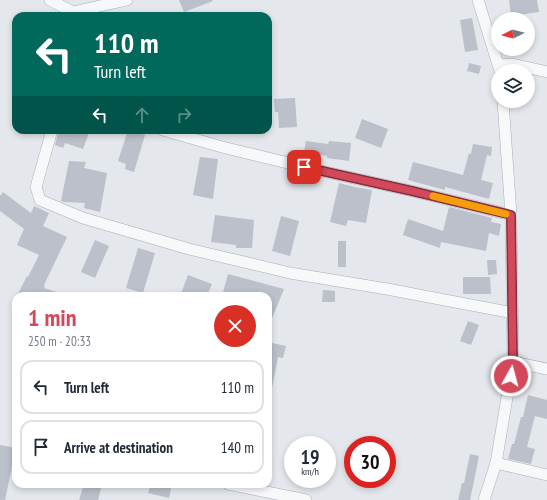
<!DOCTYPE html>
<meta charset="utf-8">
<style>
:root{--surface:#fff;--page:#f2f2f3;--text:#1f2937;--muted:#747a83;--line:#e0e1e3;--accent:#d1495b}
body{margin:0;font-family:"PT Sans Narrow",sans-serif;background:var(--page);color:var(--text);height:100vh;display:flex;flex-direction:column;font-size:15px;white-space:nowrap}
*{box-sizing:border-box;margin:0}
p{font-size:13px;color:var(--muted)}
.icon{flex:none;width:22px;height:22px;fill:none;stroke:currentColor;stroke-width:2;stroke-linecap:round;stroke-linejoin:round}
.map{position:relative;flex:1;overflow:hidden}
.drawer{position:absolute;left:12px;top:292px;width:260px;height:196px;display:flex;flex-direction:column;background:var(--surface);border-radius:12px;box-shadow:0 2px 6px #0003}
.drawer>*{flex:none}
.hud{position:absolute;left:12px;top:12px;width:260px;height:122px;border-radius:12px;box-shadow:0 2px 6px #0003;background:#00695c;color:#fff;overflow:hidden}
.needle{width:26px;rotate:264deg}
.tools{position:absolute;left:491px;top:12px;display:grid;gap:8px}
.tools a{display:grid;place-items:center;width:44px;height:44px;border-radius:50%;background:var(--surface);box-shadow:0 2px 6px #0003;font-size:20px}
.speed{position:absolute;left:284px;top:436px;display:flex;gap:8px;font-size:20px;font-weight:700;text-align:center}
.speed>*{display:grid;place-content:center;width:52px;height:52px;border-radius:50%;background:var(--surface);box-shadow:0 2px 6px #0003;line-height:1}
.speed small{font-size:10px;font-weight:400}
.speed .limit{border:6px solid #d22;background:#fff;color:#111}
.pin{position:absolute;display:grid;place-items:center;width:34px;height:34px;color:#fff;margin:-17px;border-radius:8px;box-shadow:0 2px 6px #0006}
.me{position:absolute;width:44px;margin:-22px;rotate:7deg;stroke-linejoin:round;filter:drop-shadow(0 0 3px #0008)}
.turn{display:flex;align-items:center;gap:14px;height:84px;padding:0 16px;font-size:18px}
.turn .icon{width:52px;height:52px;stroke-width:2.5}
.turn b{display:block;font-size:28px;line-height:34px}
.lanes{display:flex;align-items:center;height:38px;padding:0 16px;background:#0003;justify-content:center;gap:20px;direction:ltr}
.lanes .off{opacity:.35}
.round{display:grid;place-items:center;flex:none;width:42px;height:42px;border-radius:21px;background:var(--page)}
.headline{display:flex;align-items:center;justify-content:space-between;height:68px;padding:0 16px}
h1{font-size:24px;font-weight:700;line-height:30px;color:var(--accent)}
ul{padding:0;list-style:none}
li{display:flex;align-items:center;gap:12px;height:54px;margin:0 8px 6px;padding:0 8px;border:2px solid var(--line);border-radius:12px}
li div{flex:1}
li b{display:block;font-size:15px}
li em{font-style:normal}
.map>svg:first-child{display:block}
</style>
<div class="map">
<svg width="547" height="500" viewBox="0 0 547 500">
<rect width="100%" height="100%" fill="#e4e7ec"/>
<!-- building -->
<g fill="#bbc0ca">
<path d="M179,0H212L213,1L184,12Z"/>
<path d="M509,0H537L539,12L511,16Z"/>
<path d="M472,18L478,50L465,52L460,20Z"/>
<path d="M469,63L481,66L479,74L467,71Z"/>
<path d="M295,98L297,127L279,128L278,112H275L274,99Z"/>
<path d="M362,119L388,129L381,148L355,138Z"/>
<path d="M59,130H90L83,149L65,143L63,148L55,145Z"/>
<path d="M128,130L145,135L134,172L125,169L126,164L118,161Z"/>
<path d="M306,141L328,144L329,141L351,143L349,161L327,158V156L304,152Z"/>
<path d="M473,144L492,147L491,156L487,155L481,180L493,183L489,199L445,187V190L408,180L413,162L463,175L469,153L471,154Z"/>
<path d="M200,157L218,159L213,199L193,195Z"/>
<path d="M69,161L86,162L84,168L107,173L100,212L84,208L85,203L64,202L61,201Z"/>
<path d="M339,183L355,187L372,190L366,223L348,220L346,226L330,222Z"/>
<path d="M3,192L31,213L34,206L49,213L43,226L67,237L44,285L45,286L44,288L65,295V296H17L27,276L28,277L39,255L17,245L24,229L0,211V196Z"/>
<path d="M449,207L492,218L491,222L501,224L499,236L489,233L486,251L441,242L440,248L403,235L408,219L443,231Z"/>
<path d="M215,215L254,220L252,248H236V245L211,242Z"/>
<path d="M281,216L299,221L290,256L272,251Z"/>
<path d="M95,240L109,246L95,278L81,272Z"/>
<rect x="338" y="241" width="8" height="26"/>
<path d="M138,248L155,253L143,293L126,288Z"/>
<path d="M487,260H496L497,274L488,275Z"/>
<path d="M228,274L284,289L268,328V296H222Z"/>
<path d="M188,275L212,284L207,296H180Z"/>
<path d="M463,277H490L491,294H463Z"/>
<path d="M323,290L335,291V302H322Z"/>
<path d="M468,321L479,325L471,345L460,341Z"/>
<path d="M272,343L286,346L283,358L278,357L272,388H268V364Z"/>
<path d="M528,395L547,400V419L535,416L527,447L535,449L531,464L508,459L512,444H514L521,417H523Z"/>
<path d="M0,445L16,448L5,500H0Z"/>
<path d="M470,454L479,456L470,500H458L462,483H464Z"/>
<path d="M84,484H102L98,500H79Z"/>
<path d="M151,484H172L169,498L148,493Z"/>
</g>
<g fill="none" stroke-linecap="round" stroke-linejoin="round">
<!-- street casing -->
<g stroke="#a9aeb7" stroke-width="12">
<g id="street">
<path d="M50,0L73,12L127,0"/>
<path d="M478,0L500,71"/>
<path d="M499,65L512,64L547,72"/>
<path d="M52,130L36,187L40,200L83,218L189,249L290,273L387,289L513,313"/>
<path d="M163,130L222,147L317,170L412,191L511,215"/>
<path d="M513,362L547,369"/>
<path d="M496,463L547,475"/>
<path d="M228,484L306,500"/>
<path d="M484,500L496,463L513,362L511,215L503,101"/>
</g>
</g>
<!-- street -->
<use href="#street" stroke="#f7f8fa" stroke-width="11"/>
</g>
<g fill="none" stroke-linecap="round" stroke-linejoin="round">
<!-- route casing -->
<g stroke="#882f3b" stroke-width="10">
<path id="route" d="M304,167L412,191L511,215L513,362L511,376"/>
</g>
<!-- route -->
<use href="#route" stroke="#d1495b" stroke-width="7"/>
<!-- slow -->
<path stroke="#f59e0b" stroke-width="7" d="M433,196L506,214"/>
</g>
</svg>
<div class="tools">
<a><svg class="needle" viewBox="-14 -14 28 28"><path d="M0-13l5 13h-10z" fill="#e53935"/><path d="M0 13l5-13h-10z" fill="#747a83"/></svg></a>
<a><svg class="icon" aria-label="layers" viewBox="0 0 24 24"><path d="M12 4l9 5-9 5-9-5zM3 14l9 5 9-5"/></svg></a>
</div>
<div class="speed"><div>19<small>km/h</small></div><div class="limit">30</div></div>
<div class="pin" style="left:304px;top:167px;background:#d93025"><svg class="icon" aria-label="arrive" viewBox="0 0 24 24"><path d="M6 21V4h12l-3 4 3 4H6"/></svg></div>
<svg class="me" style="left:511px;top:376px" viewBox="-20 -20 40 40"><circle r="17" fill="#d1495b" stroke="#fff" stroke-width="3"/><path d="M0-11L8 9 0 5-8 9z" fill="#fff"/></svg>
<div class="hud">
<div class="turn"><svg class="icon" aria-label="left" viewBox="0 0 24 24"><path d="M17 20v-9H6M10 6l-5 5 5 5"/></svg><div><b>110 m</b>Turn left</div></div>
<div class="lanes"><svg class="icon" aria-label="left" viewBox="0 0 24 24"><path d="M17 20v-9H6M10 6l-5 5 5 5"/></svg><svg class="icon off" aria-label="ahead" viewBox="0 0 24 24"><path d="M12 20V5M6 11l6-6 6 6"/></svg><svg class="icon off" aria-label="right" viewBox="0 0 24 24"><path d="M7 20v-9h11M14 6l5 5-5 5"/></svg></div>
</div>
<section class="drawer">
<div class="headline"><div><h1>1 min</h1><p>250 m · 20:33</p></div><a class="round" style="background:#d93025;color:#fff"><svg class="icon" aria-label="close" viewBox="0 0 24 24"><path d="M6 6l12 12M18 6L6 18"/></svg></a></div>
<ul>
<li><svg class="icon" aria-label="left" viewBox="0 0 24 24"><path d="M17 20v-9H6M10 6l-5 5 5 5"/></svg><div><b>Turn left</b></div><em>110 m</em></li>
<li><svg class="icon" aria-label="arrive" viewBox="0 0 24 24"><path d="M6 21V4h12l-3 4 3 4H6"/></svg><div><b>Arrive at destination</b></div><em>140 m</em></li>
</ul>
</section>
</div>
